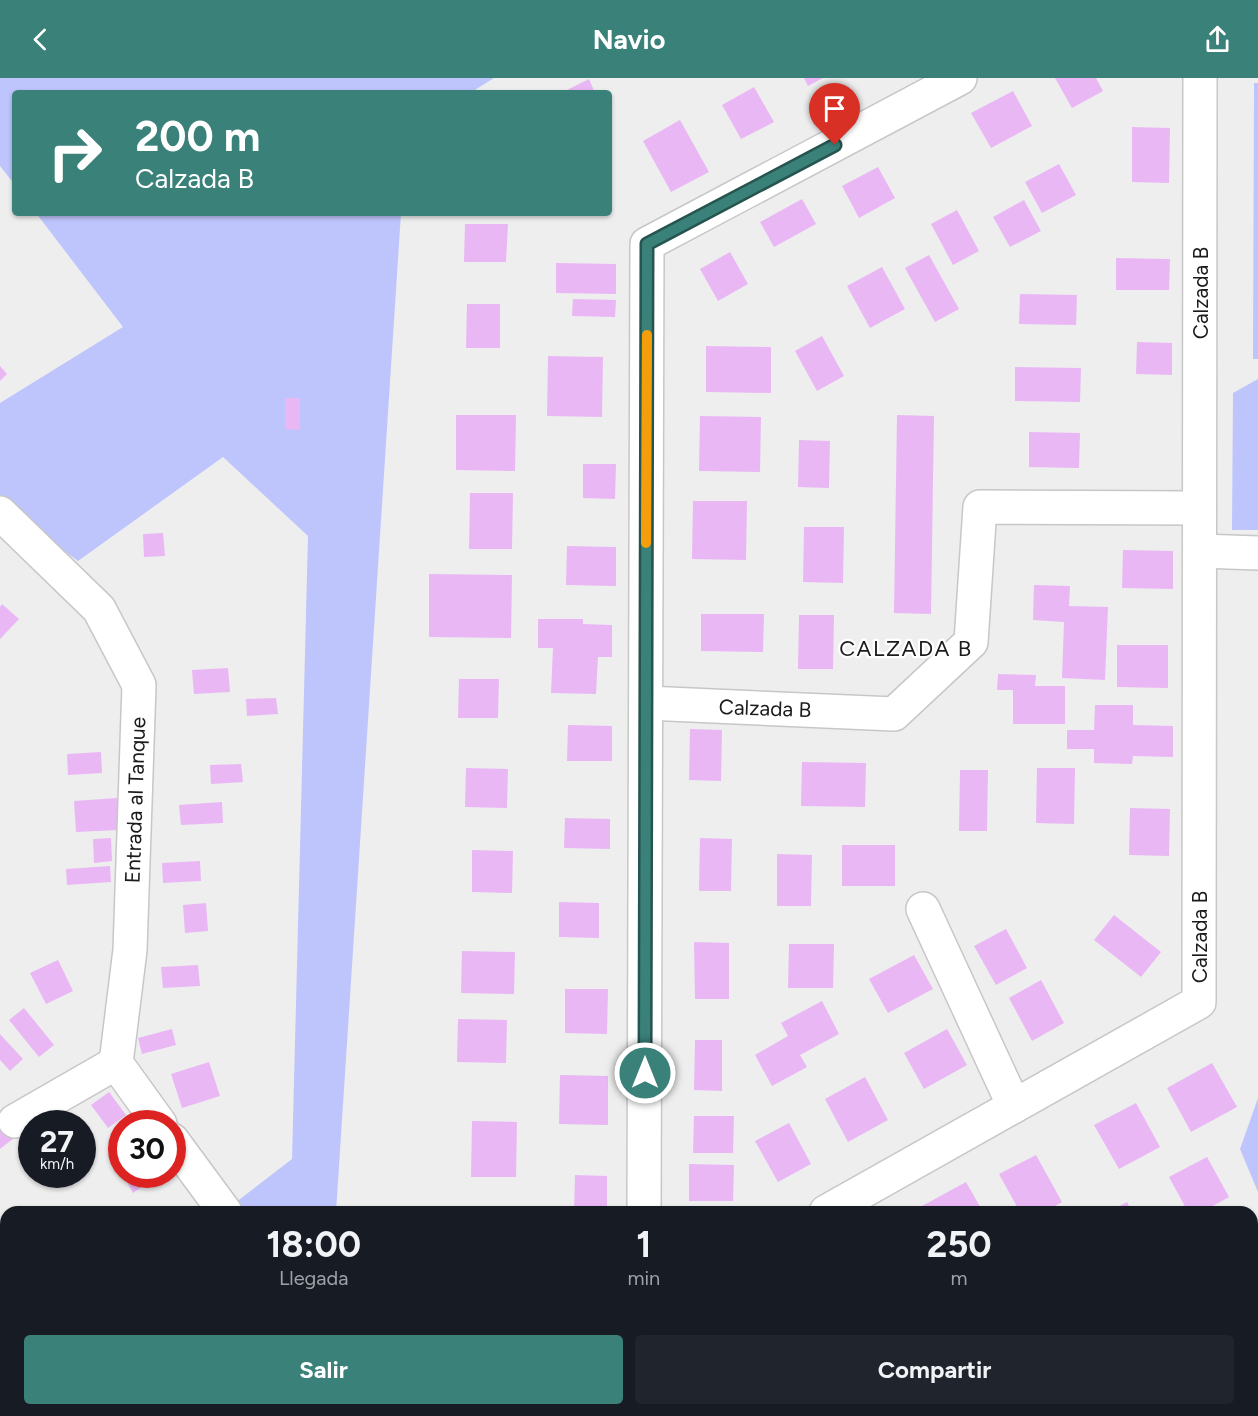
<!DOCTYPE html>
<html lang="es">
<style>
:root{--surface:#171b24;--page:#20242c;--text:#f1f3f6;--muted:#9ea1a6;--accent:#3a8179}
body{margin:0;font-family:Figtree,sans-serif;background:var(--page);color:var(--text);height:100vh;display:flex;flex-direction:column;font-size:22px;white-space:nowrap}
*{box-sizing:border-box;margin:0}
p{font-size:20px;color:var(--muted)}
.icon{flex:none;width:33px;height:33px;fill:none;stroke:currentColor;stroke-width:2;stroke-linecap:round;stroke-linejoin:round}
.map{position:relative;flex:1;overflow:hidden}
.side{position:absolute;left:0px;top:1128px;width:1258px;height:210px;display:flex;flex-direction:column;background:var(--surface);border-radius:18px 18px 0 0;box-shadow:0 2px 4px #0004}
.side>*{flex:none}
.guide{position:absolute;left:12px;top:12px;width:600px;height:126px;border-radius:6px;box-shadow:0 2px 4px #0004;background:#3a8179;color:#fff;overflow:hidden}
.speed{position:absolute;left:18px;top:1032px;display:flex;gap:12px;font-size:30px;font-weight:700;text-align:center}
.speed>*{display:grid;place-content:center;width:78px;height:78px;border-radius:50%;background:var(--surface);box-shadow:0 2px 4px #0004;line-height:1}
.speed small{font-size:15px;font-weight:400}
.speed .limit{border:9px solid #d22;background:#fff;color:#111}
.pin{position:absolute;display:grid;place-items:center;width:51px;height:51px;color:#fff;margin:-62px -26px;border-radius:50% 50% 50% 0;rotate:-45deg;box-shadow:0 0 6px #0007}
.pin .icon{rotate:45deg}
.me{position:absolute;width:66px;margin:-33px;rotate:0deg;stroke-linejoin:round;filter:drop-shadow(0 0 4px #0008)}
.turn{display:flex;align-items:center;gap:21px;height:126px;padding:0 24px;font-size:27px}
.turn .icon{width:78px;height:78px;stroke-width:2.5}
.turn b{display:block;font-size:42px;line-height:51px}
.eta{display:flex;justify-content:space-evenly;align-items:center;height:102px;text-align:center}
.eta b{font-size:36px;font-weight:700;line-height:42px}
.action{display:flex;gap:12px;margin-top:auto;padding:12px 24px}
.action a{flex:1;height:69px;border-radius:6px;background:var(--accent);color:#fff;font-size:24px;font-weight:700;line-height:69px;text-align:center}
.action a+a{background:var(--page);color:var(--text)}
header{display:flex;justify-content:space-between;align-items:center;height:78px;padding:0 24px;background:var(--accent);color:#fff;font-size:27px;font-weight:700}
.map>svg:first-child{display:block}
</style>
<header><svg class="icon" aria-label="back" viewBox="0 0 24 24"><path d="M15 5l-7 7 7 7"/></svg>Navio<svg class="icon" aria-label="share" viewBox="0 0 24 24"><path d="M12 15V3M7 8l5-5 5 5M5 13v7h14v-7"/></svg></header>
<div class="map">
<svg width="1258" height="1338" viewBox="0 0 1258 1338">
<rect width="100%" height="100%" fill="#eeeeef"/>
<!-- green -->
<g fill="#bec5fc">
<path d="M0,0H494L470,15H15V107L0,88Z"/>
<path d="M1254,5H1258V281H1253Z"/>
<path d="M36,135H401L336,1134H223L292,1081L308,458L223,379L78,483L0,426V325L123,249Z"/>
<path d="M1258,301V452H1232L1233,315Z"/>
<path d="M1258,1020V1114L1240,1071Z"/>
<path d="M1258,1155V1277L1253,1280L1252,1159Z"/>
<path d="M244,1332H415L419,1338H248Z"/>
<path d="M949,1332H1154L1143,1338H939Z"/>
</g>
<!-- building -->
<g fill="#eab7f5">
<path d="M804,0H823L808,8Z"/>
<path d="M1055,0H1096L1103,13L1072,30Z"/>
<path d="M589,1L595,15H561Z"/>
<path d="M754,9L774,44L741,61L722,27Z"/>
<path d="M1013,13L1032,48L991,70L971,35Z"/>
<path d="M680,42L709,94L671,114L643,63Z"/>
<path d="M1132,49L1170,50L1169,105L1132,104Z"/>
<path d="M1059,86L1076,117L1042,135L1025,104Z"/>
<path d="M878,89L895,120L859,140L842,108Z"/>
<path d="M802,121L816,146L774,169L760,144Z"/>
<path d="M1024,122L1041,153L1010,169L993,139Z"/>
<path d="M957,132L979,173L953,187L931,146Z"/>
<path d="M465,146H508L506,184H464Z"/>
<path d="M730,174L748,206L718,223L700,191Z"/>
<path d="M929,177L959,231L935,244L905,190Z"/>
<path d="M1116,180L1170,181L1169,212H1116Z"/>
<path d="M556,185L616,186V216L556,215Z"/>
<path d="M882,189L905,231L870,250L847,208Z"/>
<path d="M1020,216L1077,217L1076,247L1019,246Z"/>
<path d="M573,221L616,222L615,239L572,238Z"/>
<path d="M467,226H500V270H466Z"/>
<path d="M822,258L844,298L817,313L795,273Z"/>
<path d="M1137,264L1172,265V297L1136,296Z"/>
<path d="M706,268L771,269V315L706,314Z"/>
<path d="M548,278L603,279L602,339L547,338Z"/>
<path d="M0,288L7,296L0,303Z"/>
<path d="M1015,289L1081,290L1080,324L1015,323Z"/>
<path d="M285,320H300V352L285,351Z"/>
<path d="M456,337H516L515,393L456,392Z"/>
<path d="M897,337L934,338L931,536L894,535Z"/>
<path d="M700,338L761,339L760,394L699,393Z"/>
<path d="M1029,354L1080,355L1079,390L1029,389Z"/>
<path d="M799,362L830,363L829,410L798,409Z"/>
<path d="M583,386H616L615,421L583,420Z"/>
<path d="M470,415H513L512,471H469Z"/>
<path d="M693,423H747L746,482L692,481Z"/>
<path d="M804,449H844L843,505L803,504Z"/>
<path d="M163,455L165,478L144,479L143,456Z"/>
<path d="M567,468L616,469V508L566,507Z"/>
<path d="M1123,472L1173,473V511L1122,510Z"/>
<path d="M429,496L512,497L511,560L429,559Z"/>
<path d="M1034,507L1070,508L1069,528L1108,529L1105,602L1062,600L1064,544L1033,542Z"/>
<path d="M2,526L19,541L0,561V529Z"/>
<path d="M701,536H764L763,574L701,573Z"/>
<path d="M799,537H834L833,591H798Z"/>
<path d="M538,541H583V546L612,547V579H598L596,616L551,615L553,570H538Z"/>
<path d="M1117,567H1168V610L1117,609Z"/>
<path d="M228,590L230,614L194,616L192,592Z"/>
<path d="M998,596L1036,597L1035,608H1065V646H1013V612H997Z"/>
<path d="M459,601H499L498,640H458Z"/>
<path d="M276,620L278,636L247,638L246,621Z"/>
<path d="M1095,627H1133V647L1173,648V679L1133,678L1132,686L1094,685V671H1067V652H1094Z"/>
<path d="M568,647L612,648V683H567Z"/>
<path d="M690,651L722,652L721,703L689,702Z"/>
<path d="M101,674L102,695L68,697L67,676Z"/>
<path d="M802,684L866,685L865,729L801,728Z"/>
<path d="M241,686L243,704L211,706L210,687Z"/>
<path d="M466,690L508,691L507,730L465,729Z"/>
<path d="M1037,690H1075L1074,746L1036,745Z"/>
<path d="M960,692H988L987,753H959Z"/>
<path d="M117,720L119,752L76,754L74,723Z"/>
<path d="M222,724L223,745L181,747L179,727Z"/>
<path d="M1130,730L1170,731L1169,778L1129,777Z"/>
<path d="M565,740L610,741V771L564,770Z"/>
<path d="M111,760L112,783L94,785L93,761Z"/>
<path d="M700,760L732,761L731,813H699Z"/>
<rect x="842" y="767" width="53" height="41"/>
<path d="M472,772L513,773L512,815L472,814Z"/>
<path d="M777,776L812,777L811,828H777Z"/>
<path d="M200,783L201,803L163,805L162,785Z"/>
<path d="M110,788L111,804L67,807L66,791Z"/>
<path d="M559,824L599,825V860L559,859Z"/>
<path d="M206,825L208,853L185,855L183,827Z"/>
<path d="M1114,837L1161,874L1141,899L1094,862Z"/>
<path d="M1006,851L1027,890L996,907L974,868Z"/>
<path d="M694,864L729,865V921H695Z"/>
<path d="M789,866H834L833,910H788Z"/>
<path d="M462,873L515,874L514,916L461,915Z"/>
<path d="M914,877L933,911L888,935L869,901Z"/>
<path d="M58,882L73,913L46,926L30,895Z"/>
<path d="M198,887L200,908L163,910L161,889Z"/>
<path d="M1041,902L1064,945L1032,963L1009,920Z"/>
<path d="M565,911H608L607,956L565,955Z"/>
<path d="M822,923L839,956L800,977L807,989L772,1008L755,977L788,958L781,945Z"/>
<path d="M24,930L54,967L39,979L9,942Z"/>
<path d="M458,941L507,942L506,985L457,984Z"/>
<path d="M172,951L176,967L142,976L138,960Z"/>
<path d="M947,951L967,987L924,1011L904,975Z"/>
<path d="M0,956L23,981L10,993L0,982Z"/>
<path d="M695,962H722V1013L694,1012Z"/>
<path d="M209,984L220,1018L182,1030L171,996Z"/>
<path d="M1212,985L1237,1029L1191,1054L1167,1010Z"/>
<path d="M560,997L608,998V1047L559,1046Z"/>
<path d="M865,999L888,1042L848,1064L825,1021Z"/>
<path d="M109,1014L126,1037L108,1050L91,1027Z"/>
<path d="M1136,1025L1160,1069L1119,1091L1094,1047Z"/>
<path d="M694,1038H734L733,1075H693Z"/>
<path d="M0,1042L14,1060L0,1071Z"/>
<path d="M472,1043L517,1044L516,1099H471Z"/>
<path d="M789,1045L811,1086L778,1104L755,1063Z"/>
<path d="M1036,1077L1062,1124L1045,1134H1020L999,1096Z"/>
<path d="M1207,1079L1229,1119L1202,1134H1188L1169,1099Z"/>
<path d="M689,1086L734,1087L733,1123H689Z"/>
<path d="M128,1096H161L133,1115L124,1099Z"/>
<path d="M575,1097L607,1098V1134H574Z"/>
<path d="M966,1104L983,1134H911Z"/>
<path d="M1127,1124L1132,1134H1108Z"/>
<path d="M460,1130L502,1131V1134H460Z"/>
<path d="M0,1283L6,1291V1297L0,1302Z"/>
<path d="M6,1319V1332H32L24,1338H7L0,1330V1324Z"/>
<path d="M68,1332H93L85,1338H73Z"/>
<path d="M444,1332H493L499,1338H450Z"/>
<path d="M658,1332H697L700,1338H658L656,1333Z"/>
<path d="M739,1332H805L806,1334L798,1338H743Z"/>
</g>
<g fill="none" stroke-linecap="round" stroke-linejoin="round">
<!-- minor casing -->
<g stroke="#c7c7c8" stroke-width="36">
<g id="minor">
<path d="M0,435L99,531L139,607L130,872L116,985L160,1046"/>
<path d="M1200,473L1258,475"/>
<path d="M646,625L894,636L971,564L980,429L1199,430"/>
<path d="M923,831L1014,1028"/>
<path d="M15,1043L116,985"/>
<path d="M172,1062L225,1134"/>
<path d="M644,1134L647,166L960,0"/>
<path d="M826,1134L1199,924L1200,0"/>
<path d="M369,1332L374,1338"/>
</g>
</g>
<!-- highway casing -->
<g stroke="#c7c7c8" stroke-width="36">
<g id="highway">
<path d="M1252,1312L1258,1309"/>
<path d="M1206,1338L1217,1332"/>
</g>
</g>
<!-- minor -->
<use href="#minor" stroke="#fff" stroke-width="33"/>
<!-- highway -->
<use href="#highway" stroke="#fff" stroke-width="33"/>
</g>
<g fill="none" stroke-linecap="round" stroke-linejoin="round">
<!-- route casing -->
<g stroke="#26544f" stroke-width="15">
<path id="route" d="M645,995L647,166L835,67"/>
</g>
<!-- route -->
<use href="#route" stroke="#3a8179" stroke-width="10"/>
<!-- slow -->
<path stroke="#f59e0b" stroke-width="10" d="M646,465L647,257"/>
</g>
<g text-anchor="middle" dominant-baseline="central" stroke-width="4.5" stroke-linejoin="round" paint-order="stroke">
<!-- street labels -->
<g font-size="21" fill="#1b1b1b" stroke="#fff">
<text transform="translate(1200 215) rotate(-90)">Calzada B</text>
<text transform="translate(765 630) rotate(2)">Calzada B</text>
<text transform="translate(135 722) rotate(-88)">Entrada al Tanque</text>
<text transform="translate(1199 859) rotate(-90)">Calzada B</text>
</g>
<!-- neighbourhood labels -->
<g font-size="22" letter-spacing="1.5" fill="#1b1b1b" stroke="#fff">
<text x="906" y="570">CALZADA B</text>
</g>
</g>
</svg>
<div class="speed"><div>27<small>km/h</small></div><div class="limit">30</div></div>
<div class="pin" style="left:835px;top:67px;background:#d93025"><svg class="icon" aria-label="arrive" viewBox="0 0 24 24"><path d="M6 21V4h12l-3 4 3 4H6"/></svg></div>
<svg class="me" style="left:645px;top:995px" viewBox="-20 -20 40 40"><circle r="17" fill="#3a8179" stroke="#fff" stroke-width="3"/><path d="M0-11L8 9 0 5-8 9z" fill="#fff"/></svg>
<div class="guide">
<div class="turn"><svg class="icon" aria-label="right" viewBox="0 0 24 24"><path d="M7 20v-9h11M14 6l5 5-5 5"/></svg><div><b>200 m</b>Calzada B</div></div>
</div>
<section class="side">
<div class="eta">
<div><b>18:00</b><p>Llegada</p></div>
<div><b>1</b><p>min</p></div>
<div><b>250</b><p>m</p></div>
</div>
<div class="action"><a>Salir</a><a>Compartir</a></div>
</section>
</div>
